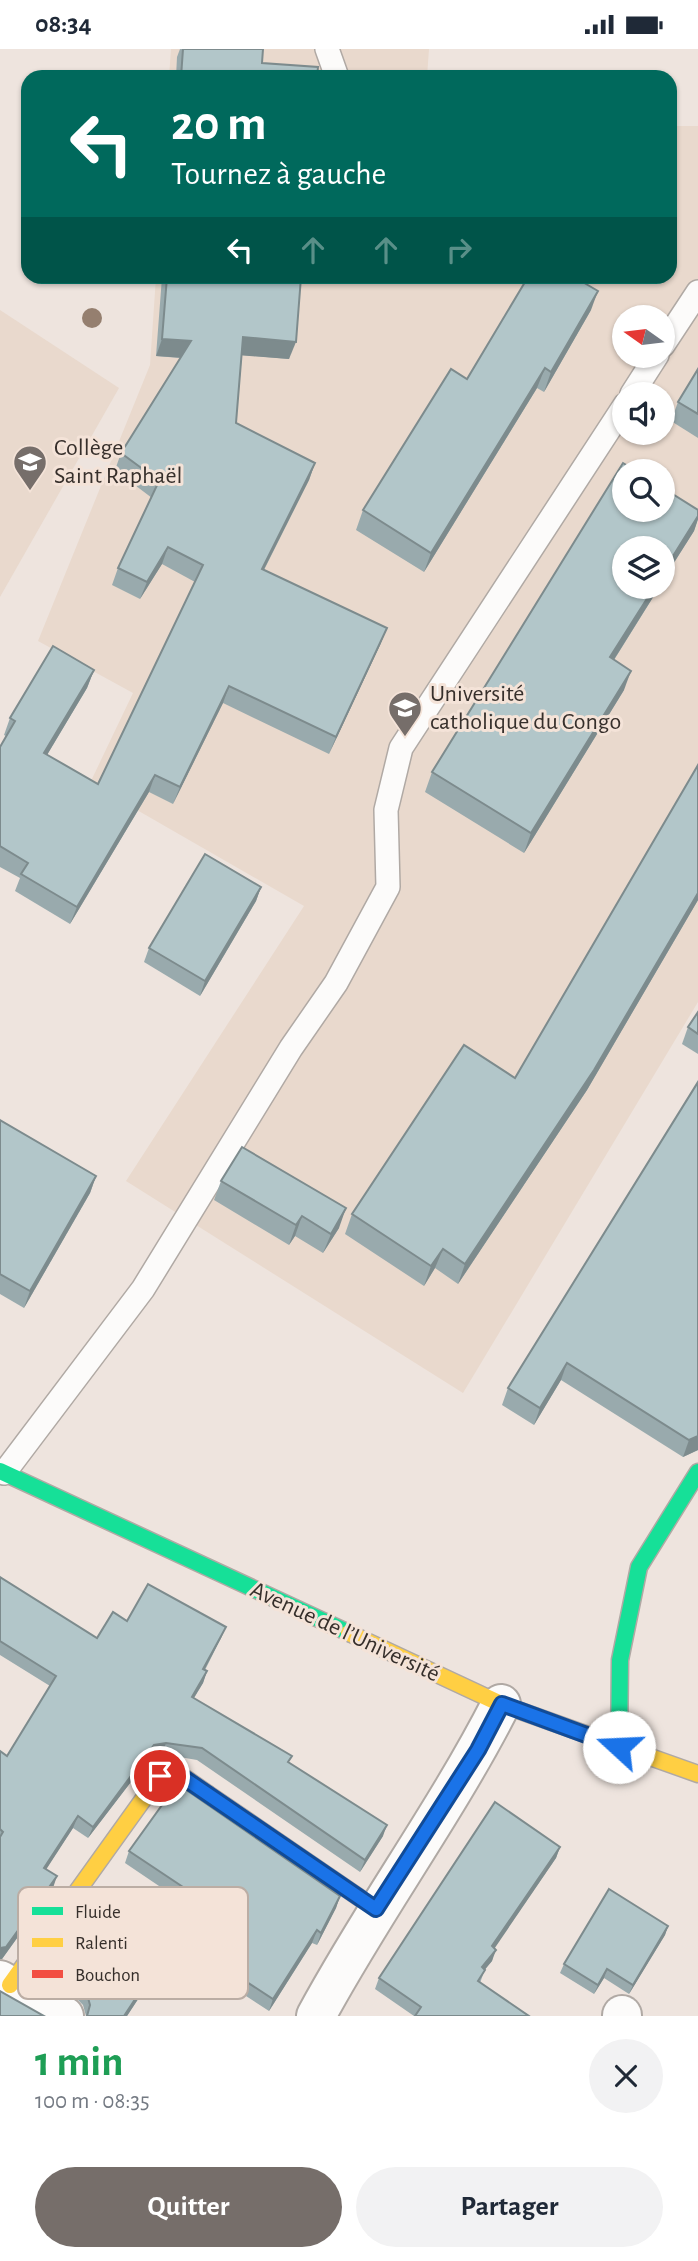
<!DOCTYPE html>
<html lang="fr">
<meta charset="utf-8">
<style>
:root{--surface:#fff;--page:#f2f2f3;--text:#1f2937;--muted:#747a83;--accent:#766e6a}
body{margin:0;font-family:"Alegreya Sans",sans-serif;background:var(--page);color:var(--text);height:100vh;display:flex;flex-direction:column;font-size:26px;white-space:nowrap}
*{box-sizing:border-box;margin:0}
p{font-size:23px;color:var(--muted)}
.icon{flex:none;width:38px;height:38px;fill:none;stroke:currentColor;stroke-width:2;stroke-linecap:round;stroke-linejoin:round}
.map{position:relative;height:1967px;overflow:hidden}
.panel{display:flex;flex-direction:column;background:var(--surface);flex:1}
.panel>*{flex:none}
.hud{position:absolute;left:21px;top:21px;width:656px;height:214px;border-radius:21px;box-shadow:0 2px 5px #0004;background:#00695c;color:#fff;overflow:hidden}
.needle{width:46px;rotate:284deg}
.controls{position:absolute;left:612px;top:256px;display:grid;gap:14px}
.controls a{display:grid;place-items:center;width:63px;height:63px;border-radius:50%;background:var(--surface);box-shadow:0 2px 5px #0004;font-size:35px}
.pin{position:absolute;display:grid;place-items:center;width:60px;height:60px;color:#fff;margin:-30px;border:4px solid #fff;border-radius:50%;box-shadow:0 2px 7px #0007}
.me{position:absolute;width:77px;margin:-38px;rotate:290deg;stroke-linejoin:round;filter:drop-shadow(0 0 5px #0008)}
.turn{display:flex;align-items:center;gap:24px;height:147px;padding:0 35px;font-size:32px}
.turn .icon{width:91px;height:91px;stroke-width:2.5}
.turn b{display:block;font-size:49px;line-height:60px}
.lanes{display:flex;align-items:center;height:66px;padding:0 35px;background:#0003;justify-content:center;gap:35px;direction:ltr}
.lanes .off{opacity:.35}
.round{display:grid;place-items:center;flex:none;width:74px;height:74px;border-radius:37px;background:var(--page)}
.head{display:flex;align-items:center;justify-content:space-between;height:119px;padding:0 35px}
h1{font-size:42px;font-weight:700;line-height:52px;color:#1e9e55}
.cta{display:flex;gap:14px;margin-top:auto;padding:14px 35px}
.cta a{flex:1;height:80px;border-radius:42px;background:var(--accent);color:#fff;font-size:28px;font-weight:700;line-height:80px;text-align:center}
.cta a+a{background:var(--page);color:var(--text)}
.status{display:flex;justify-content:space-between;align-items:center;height:49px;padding:0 35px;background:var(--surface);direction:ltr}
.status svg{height:19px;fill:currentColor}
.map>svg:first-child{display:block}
</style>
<div class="status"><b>08:34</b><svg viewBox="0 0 49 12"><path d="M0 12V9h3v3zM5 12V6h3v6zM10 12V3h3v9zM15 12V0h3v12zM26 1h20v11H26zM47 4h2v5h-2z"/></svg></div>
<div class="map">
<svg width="698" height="1967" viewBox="0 0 698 1967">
<rect width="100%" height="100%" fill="#eee4de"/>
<!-- built -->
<g fill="#e9d9cd" fill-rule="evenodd">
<path d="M171,0H429L427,28H169Z"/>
<path d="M670,77H698V953L463,1344L126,1132L304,857L90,734L133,644L38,592L150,316L156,228H670ZM625,268H663V306H625ZM625,345H663V383H625ZM625,422H663V460H625ZM625,499H663V537H625Z"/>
<path d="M0,261L119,339L0,548Z"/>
</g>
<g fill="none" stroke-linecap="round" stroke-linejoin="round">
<!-- lane casing -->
<g stroke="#b0a9a4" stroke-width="26">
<g id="lane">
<path d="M327,0L337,28"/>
<path d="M663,296L698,243"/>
<path d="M632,345L657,306"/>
<path d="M4,1424L143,1240L291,999L336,934L388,838L386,761L401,699L625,356"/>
</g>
</g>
<!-- street casing -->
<g stroke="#b0a9a4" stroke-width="42">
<g id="street">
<path d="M0,1931L64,1967"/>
<path d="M316,1967C373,1861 446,1763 501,1655"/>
<path d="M622,1967V1966"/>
</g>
</g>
<!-- fast casing -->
<g stroke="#b0a9a4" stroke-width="19">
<g id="fast">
<path d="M0,1422L349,1584"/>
<path d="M619,1697L620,1611L639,1518L698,1423"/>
</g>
</g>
<!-- slow casing -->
<g stroke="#b0a9a4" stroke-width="19">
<g id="slow">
<path d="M349,1584L501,1655L698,1725"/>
<path d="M10,1936L160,1727L185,1729L208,1745"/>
</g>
</g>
<!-- jam casing -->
<g stroke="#b0a9a4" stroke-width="19">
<path id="jam" d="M208,1745L376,1860"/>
</g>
<!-- lane -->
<use href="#lane" stroke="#fcfbfa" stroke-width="23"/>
<!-- street -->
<use href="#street" stroke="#fcfbfa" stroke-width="38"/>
<!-- fast -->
<use href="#fast" stroke="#16e098" stroke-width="16"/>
<!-- slow -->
<use href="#slow" stroke="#ffcf43" stroke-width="16"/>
<!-- jam -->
<use href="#jam" stroke="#f24e42" stroke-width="16"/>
</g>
<!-- trees -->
<circle fill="#957f6f" cx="92" cy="269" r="10"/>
<!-- wall -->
<g fill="#99aaad">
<path d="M180,0H263L262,14L317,28H176L177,8Z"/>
<path d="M162,228H301L289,310L242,306L236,374L315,414L309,431L264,521L387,579L380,596L329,705L223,654L173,755L149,743L70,875L15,842L20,829L0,818V698L6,687L4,686L10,669L94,621L87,639L47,706L98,735L195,533L162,515L140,550L112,536L118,519L152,449L115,421L121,404L180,309L156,307Z"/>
<path d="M591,261L544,343L537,339L424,523L356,481L363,461L467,330Z"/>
<path d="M698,320V389L671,372L678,353Z"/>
<path d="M698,461V470L694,482L663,531V499L625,537H660L614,611L624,641L524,804L425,743L432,723Z"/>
<path d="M698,716V851L587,1041L458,1235L435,1219L424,1237L345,1185L352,1165L515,1029Z"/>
<path d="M261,838L256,852L200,947L144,913L149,899Z"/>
<path d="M698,963V1005L682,995L688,978Z"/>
<path d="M698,1033V1401L683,1408L561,1331L534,1376L502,1356L508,1339Z"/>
<path d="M0,1071L96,1127L90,1144L24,1259L0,1245Z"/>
<path d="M221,1132L339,1179L323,1204L295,1187L289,1196L214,1151Z"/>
<path d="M0,1528L97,1589L127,1572L226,1578L221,1589L205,1621L207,1622L203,1634L194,1649L289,1713L383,1787L360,1823L197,1711L162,1705L150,1708L88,1789L73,1779L46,1820L53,1839L2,1910H0V1702L7,1707L50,1637L0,1606Z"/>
<path d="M560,1798L556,1809L494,1899L492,1912L485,1920L480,1934L529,1967H414L375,1940L379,1929Z"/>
<path d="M129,1802L340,1847L336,1859L317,1896L312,1894L269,1962L209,1923L213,1911L230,1885L125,1814Z"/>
<path d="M668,1877L665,1886L629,1945L604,1929L594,1945L560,1924L564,1915Z"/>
<path d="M163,1912L127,1967H86L83,1956L75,1948L42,1929L46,1918Z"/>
</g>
<!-- shaded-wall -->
<g fill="#7d8b8d">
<path d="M598,242L591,261L544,343L551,323Z"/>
<path d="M243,288L296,293L289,310L237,306Z"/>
<path d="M162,290L191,292L185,309L156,307Z"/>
<path d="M545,319L537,339L424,523L431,504Z"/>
<path d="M315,414L309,431L255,538L262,520Z"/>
<path d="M698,467V470L694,482L663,531V523Z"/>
<path d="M168,498L162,515L140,550L147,533Z"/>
<path d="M655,537H660L603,628L610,608Z"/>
<path d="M387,579L380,596L329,705L336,688Z"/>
<path d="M94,621L87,639L38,721L44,704Z"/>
<path d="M631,622L624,641L524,804L531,784Z"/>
<path d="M229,637L223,654L173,755L180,738Z"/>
<path d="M155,726L149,743L70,875L77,858Z"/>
<path d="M261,838L256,852L200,947L205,932Z"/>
<path d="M698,844V851L587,1041L458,1235L465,1215Z"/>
<path d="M96,1127L90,1144L24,1259L30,1242Z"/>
<path d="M346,1159L339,1179L323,1204L331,1185Z"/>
<path d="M302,1167L295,1187L289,1196L296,1176Z"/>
<path d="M443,1200L435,1219L424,1237L431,1217Z"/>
<path d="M567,1314L561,1331L534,1376L540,1359Z"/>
<path d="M698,1387V1401L683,1408L689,1391Z"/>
<path d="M226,1578L221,1589L199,1631L203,1620Z"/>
<path d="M207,1622L203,1634L187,1660L192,1648Z"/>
<path d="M166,1694L162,1705L150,1708L88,1789L93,1778L154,1696Z"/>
<path d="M78,1767L73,1779L40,1830L44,1819Z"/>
<path d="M387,1776L383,1787L360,1823L365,1811Z"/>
<path d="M560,1798L556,1809L488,1909L492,1897Z"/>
<path d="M57,1827L53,1839L2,1910H0V1899Z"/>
<path d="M340,1847L336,1859L317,1896L321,1884Z"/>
<path d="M668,1877L665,1886L629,1945L633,1936Z"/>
<path d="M317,1881L312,1894L269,1962L273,1950Z"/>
<path d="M168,1900L163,1912L127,1967H124Z"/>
<path d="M496,1901L492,1912L478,1929L482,1918Z"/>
<path d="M607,1920L604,1929L594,1945L598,1936Z"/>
</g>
<!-- building -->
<g fill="#b2c6c9" stroke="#7d8b8d" stroke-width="2">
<path d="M183,0H263L262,14L318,18L317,28H181Z"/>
<path d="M167,228H301L296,293L243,288L236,374L315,414L262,520L387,579L336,688L229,637L180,738L155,726L77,858L21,825L28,814L0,797V698L15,672L10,669L53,597L94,621L44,704L98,735L203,516L168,498L147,533L118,519L159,432L121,404L191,292L162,290Z"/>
<path d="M528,228H574L598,242L551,323L545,319L431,504L363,461L451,320L467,330Z"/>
<path d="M698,320V365L678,353Z"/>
<path d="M623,414L636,422H625V460H663V439L698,461V467L663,523V499H625V537H655L610,608L631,622L531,784L432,723Z"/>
<path d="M698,716V844L594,1021L465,1215L443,1200L431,1217L352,1165L464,996L515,1029Z"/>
<path d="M205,805L261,838L205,932L149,899Z"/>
<path d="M698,963V985L688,978Z"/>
<path d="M698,1033V1387L689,1391L567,1314L540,1359L508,1339Z"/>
<path d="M0,1071L96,1127L30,1242L0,1225Z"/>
<path d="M242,1098L346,1159L331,1185L302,1167L296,1176L221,1132Z"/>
<path d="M0,1528L97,1589L113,1563L127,1572L148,1535L226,1578L203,1620L207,1622L192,1648L292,1707L288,1713L387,1776L365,1811L202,1699L166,1694L154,1696L93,1778L78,1767L44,1819L57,1827L6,1898L0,1899V1788L3,1783L0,1780V1702L7,1707L56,1627L0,1592Z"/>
<path d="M175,1738H182L340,1847L321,1884L317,1881L273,1950L213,1911L237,1874L129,1802Z"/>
<path d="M495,1753L560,1798L492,1897L496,1901L482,1918L485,1921L478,1932L529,1967H415L421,1958L379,1929Z"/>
<path d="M609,1840L668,1877L633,1936L607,1920L598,1936L564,1915Z"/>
<path d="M93,1851L168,1900L124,1967H87L90,1956L87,1945L79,1936L46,1918Z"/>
<path d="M0,1942L44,1967H0Z"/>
</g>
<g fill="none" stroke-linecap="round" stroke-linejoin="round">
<!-- route casing -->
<g stroke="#114b97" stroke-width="18">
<path id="route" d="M160,1727L184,1729L376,1860L478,1701L502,1655L619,1698"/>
</g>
<!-- route -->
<use href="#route" stroke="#1a73e8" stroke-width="12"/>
</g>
<!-- icons -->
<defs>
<g id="school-pin" transform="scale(1.75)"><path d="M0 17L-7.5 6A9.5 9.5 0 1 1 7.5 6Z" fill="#766e6a" stroke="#f4e3d8"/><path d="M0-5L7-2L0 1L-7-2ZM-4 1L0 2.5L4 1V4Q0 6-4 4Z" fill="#fff"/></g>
<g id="university-pin" transform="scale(1.75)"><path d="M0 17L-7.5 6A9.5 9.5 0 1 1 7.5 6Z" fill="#766e6a" stroke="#f4e3d8"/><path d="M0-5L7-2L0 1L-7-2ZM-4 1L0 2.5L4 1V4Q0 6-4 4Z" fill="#fff"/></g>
</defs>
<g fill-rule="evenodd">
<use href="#school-pin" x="30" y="413"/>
<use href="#university-pin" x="405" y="659"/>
</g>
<g text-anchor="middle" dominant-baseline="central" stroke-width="6" stroke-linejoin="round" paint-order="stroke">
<!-- poi labels -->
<g font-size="24" fill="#362f2b" stroke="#f4e3d8" text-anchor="start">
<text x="54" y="399">Collège<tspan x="54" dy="28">Saint Raphaël</tspan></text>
<text x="430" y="645">Université<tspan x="430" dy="28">catholique du Congo</tspan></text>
</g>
<!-- street labels -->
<g font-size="24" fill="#362f2b" stroke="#f4e3d8">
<text transform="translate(345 1583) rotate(25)">Avenue de l’Université</text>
</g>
</g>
<!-- legend -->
<rect x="18" y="1838" width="230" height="112" rx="10" fill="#f4e3d8" stroke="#bbada4" stroke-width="2"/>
<rect x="32" y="1858" width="31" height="8" fill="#16e098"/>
<rect x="32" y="1889" width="31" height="9" fill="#ffcf43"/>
<rect x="32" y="1921" width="31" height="8" fill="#f24e42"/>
<g font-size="19" fill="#362f2b">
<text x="75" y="1869">Fluide</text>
<text x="75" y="1900">Ralenti</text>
<text x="75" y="1932">Bouchon</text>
</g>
</svg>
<div class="controls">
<a><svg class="needle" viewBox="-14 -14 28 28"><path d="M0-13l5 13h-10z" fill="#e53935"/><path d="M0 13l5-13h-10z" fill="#747a83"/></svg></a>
<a><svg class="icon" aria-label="sound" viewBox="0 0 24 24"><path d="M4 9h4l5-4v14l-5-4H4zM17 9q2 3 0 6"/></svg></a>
<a><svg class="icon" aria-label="search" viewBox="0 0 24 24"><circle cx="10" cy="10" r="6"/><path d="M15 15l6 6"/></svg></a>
<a><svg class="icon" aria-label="layers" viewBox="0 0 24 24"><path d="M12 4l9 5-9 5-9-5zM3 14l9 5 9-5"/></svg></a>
</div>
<div class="pin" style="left:160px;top:1727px;background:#d93025"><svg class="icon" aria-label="arrive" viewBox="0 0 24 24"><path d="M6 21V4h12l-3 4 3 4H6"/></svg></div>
<svg class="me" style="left:619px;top:1698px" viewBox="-20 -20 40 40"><circle r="19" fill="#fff"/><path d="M0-13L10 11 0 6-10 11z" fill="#1a73e8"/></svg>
<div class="hud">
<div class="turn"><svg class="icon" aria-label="left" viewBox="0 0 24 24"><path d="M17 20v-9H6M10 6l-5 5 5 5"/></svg><div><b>20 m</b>Tournez à gauche</div></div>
<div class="lanes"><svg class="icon" aria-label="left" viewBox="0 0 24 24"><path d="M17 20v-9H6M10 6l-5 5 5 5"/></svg><svg class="icon off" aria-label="ahead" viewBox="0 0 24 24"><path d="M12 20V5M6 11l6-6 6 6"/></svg><svg class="icon off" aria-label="ahead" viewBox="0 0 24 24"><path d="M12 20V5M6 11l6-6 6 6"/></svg><svg class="icon off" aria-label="right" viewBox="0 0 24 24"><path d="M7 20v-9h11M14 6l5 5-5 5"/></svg></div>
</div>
</div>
<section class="panel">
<div class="head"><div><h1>1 min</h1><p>100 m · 08:35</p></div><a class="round"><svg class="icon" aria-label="close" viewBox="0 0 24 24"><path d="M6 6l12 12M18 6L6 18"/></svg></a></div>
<div class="cta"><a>Quitter</a><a>Partager</a></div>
</section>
